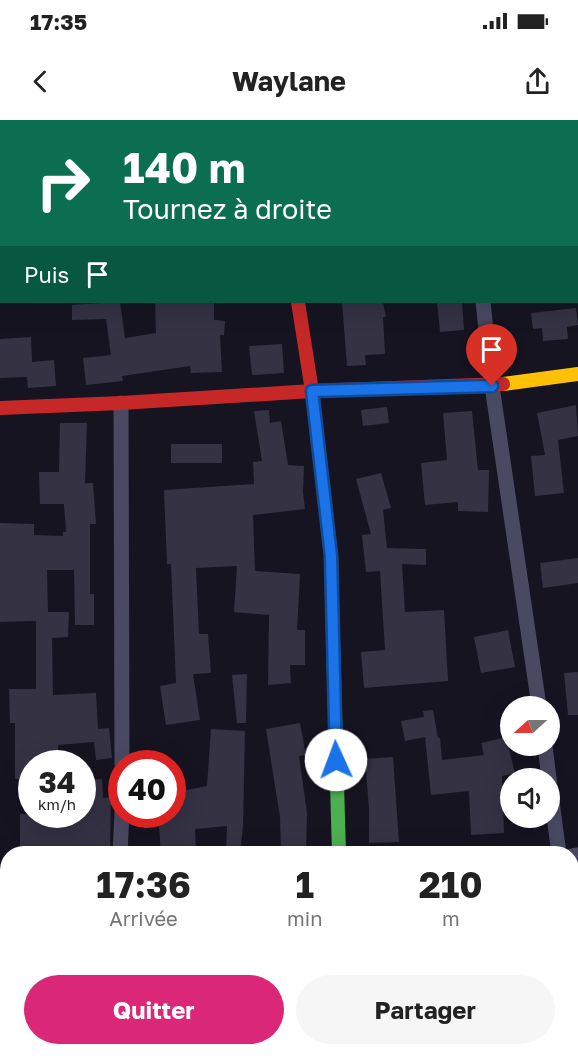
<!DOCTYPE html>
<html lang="fr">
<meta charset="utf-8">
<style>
:root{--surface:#fff;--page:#f6f6f6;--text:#222;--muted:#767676;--accent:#db2777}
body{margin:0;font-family:"Golos Text",sans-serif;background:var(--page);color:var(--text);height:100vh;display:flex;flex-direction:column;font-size:22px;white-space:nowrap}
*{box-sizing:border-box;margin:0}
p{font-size:20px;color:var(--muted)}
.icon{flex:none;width:33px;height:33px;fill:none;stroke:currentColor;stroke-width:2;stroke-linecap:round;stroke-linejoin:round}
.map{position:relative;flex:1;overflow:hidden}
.details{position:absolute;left:0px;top:726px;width:579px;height:210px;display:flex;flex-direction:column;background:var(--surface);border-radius:24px 24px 0 0;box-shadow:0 6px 24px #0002}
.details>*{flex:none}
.banner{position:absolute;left:0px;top:0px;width:579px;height:183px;box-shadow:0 6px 24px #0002;background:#0b6e4f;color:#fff;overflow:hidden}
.needle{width:39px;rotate:249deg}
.fabs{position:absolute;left:500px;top:576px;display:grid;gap:12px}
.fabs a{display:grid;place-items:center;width:60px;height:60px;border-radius:50%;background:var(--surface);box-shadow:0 6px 24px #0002;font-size:30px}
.speed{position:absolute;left:18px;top:630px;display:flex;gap:12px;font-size:30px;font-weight:700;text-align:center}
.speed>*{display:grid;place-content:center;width:78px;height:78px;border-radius:50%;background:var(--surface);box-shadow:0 6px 24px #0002;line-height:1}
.speed small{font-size:15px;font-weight:400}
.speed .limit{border:9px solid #d22;background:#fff;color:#111}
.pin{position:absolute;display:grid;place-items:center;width:51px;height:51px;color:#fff;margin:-62px -26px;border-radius:50% 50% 50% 0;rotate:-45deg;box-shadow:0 0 6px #0007}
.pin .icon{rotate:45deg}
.me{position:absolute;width:66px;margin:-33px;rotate:358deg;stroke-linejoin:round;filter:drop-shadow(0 0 4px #0008)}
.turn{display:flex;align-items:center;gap:21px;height:126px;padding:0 24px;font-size:27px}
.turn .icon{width:78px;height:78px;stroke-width:2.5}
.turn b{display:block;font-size:42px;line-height:51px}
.then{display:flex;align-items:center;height:57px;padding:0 24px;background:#0003;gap:12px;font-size:22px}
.eta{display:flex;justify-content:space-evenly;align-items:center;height:102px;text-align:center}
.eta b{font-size:36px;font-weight:700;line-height:42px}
.button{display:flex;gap:12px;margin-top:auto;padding:12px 24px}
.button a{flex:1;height:69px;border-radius:36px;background:var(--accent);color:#fff;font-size:24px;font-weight:700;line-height:69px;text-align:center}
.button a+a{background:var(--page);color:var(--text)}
.status{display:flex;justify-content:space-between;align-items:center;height:42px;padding:0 30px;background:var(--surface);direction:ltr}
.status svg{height:16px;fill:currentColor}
header{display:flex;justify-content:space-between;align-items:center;height:78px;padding:0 24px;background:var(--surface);font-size:27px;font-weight:700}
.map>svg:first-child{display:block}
</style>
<div class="status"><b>17:35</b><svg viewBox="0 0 49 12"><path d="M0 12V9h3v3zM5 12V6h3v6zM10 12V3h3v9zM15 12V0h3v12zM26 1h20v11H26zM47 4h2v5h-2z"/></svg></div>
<header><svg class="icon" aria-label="back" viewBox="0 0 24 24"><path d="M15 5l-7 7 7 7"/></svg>Waylane<svg class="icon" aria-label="share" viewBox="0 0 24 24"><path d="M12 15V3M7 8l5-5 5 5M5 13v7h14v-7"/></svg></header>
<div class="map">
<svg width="578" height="936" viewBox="0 0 578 936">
<rect width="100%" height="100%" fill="#161421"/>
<!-- building -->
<g fill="#343243">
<path d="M102,182H120L125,218L156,213L155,182H214V200L225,201L224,215H220L222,252L191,253L190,246L122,256L123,261L86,265L83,238L111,235L106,199L72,200V185L102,183Z"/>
<path d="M342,182H383L386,197H383L385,234L365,235L366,245L347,246Z"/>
<path d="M437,182H462L464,210L440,212Z"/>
<path d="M576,188L578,205L567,207L568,219L543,221L542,208L533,209L531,193Z"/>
<path d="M31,217L32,242L54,240L56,266L28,268L27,257L0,258V219Z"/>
<path d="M282,224L284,253L252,255L249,226Z"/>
<path d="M576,285L578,316L558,320L564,373L535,376L531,336L545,335L537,293Z"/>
<path d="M387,287L389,303L363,306L361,290Z"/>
<path d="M269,290L270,303L281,301L288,345L304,346L303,372L305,389L253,395L255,451L300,454L297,510H305V545H290L291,563L268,565L269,495L234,492L237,446L196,448L199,514H208L211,553L193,554L200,600L166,605L160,566L176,563L171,444H167L164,370L254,364L253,342L262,341L254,291Z"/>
<path d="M472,291L478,350H489L488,392L458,391V382L425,385L421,343L447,340L443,293Z"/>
<path d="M60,303H87L85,363H93L96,404H90V474H94V505H75L74,450H47L48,492H69L68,517L52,518L53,575L96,573L98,609L109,608L112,638L96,640L94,622L58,625L59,644H32V659H15V603H10L9,569H36V501L0,502V403L34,404V415L63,416V412H66L64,384H40L39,352H59Z"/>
<rect x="171" y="324" width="51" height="19"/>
<path d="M381,353L391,388L383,390L387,428L426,429V445L402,444L405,492L444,490L448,561L364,568L361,532L385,530L380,451L366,452L362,415L371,414L356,359Z"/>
<path d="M578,438V463L543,468L540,443Z"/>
<path d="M508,510L515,547L481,553L474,517Z"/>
<path d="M578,552V595H568L564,553Z"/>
<path d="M247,554L246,603H237L232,555Z"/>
<path d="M433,590L438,618H440L442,640L484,635L481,623L506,617L515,653L502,656L504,713L471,715L469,671L431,675L425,617L405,621L401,601L424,597L423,591Z"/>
<path d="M300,603L306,635L299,636L307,693L306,734H281L280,697L266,609Z"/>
<path d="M211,609L245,611L243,706L240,734H226L227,706L195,709L196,734H161L158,694H172V673L207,666Z"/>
<path d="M393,637L399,722L369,723V689L365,639Z"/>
<path d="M102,659L103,678L111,677L110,734H23V730H20V694H82V660Z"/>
</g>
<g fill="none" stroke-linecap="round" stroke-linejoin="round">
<!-- street -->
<g stroke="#4a4962" stroke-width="15">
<path d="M329,0V2"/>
<path d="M518,0V2"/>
<path d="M142,2V0"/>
<path d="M483,182L492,266L539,586"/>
<path d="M121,283L122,644"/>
<path d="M545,626L549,658"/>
<path d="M549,659L559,734"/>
<path d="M120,734L122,692"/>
<path d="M572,736L578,735"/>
<path d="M0,762L8,763"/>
<path d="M127,928V936"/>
<path d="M564,928V936"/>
</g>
<!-- fast -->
<path stroke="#4caf50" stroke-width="14" d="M333,522L339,734"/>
<!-- slow -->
<g stroke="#ffc107" stroke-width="14">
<path d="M578,60V61"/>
<path d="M503,264L578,254"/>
<path d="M348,928V936"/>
</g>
<!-- jam -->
<g stroke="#c62828" stroke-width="14">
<path d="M0,103H2"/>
<path d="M298,182L312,271L331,436L333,522"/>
<path d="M0,288L121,283L312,271L503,264"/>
</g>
</g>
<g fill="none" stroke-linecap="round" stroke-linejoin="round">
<!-- route casing -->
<g stroke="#114b97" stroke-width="15">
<path id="route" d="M336,640L331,436L312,271L492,266"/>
</g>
<!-- route -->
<use href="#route" stroke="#1a73e8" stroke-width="10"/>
</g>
</svg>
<div class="fabs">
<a><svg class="needle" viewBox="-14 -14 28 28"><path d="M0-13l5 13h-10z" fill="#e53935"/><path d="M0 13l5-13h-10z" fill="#767676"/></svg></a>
<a><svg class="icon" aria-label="sound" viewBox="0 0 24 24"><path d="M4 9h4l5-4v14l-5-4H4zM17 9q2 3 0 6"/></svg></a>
</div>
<div class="speed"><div>34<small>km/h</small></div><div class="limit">40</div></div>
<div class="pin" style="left:492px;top:266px;background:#d93025"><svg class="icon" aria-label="arrive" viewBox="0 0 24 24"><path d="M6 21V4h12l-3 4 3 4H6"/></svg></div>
<svg class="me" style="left:336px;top:640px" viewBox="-20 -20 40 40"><circle r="19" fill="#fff"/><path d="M0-13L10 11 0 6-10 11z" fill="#1a73e8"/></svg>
<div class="banner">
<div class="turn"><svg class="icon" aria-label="right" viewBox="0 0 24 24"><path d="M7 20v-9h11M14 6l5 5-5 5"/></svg><div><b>140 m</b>Tournez à droite</div></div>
<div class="then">Puis<svg class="icon" aria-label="arrive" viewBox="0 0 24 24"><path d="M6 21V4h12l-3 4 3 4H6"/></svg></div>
</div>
<section class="details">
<div class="eta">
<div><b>17:36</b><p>Arrivée</p></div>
<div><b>1</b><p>min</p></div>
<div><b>210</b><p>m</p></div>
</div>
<div class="button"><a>Quitter</a><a>Partager</a></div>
</section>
</div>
